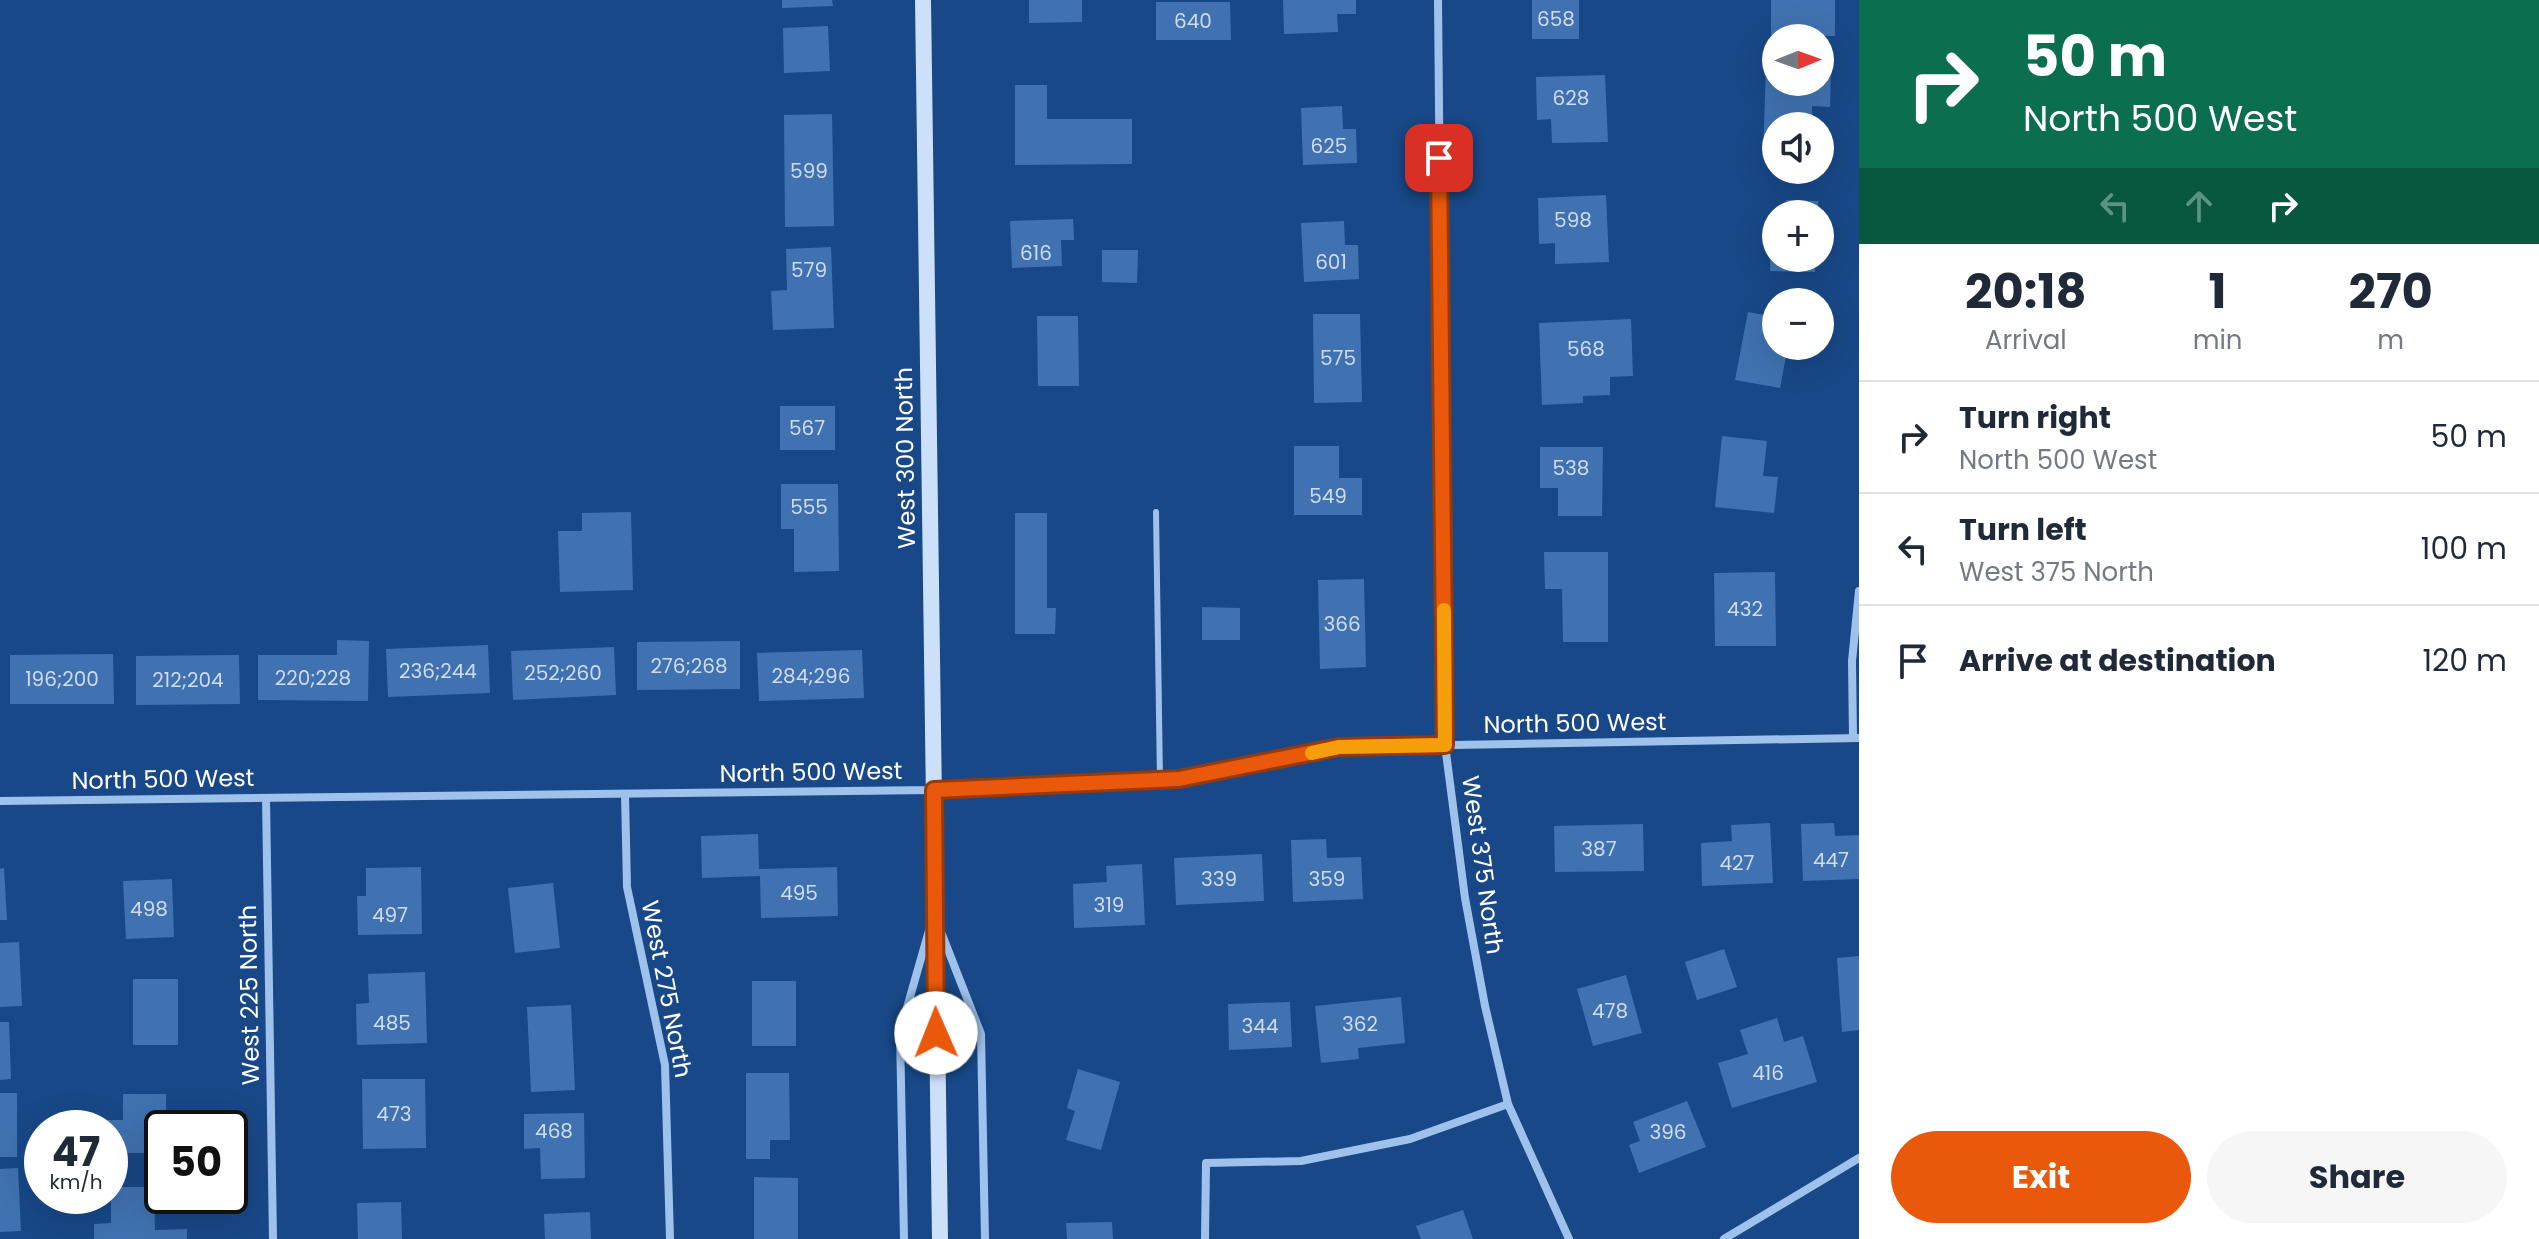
<!DOCTYPE html>
<meta charset="utf-8">
<style>
:root{--surface:#fff;--page:#f6f6f7;--text:#1f2937;--muted:#747a83;--line:#e0e1e3;--accent:#ea580c}
body{margin:0;font-family:Poppins,sans-serif;background:var(--page);color:var(--text);height:100vh;display:flex;flex-direction:column;font-size:30px;white-space:nowrap}
*{box-sizing:border-box;margin:0}
p{font-size:26px;color:var(--muted)}
.icon{flex:none;width:44px;height:44px;fill:none;stroke:currentColor;stroke-width:2;stroke-linecap:round;stroke-linejoin:round}
.map{position:relative;flex:1;overflow:hidden}
.drawer{display:flex;flex-direction:column;background:var(--surface);width:680px}
.drawer>*{flex:none}
.banner{background:#0b6e4f;color:#fff;overflow:hidden}
.needle{width:52px;rotate:89deg}
.buttons{position:absolute;left:1762px;top:24px;display:grid;gap:16px}
.buttons a{display:grid;place-items:center;width:72px;height:72px;border-radius:50%;background:var(--surface);box-shadow:0 8px 32px #0002;font-size:40px}
.speed{position:absolute;left:24px;top:1110px;display:flex;gap:16px;font-size:40px;font-weight:700;text-align:center}
.speed>*{display:grid;place-content:center;width:104px;height:104px;border-radius:50%;background:var(--surface);box-shadow:0 8px 32px #0002;line-height:1}
.speed small{font-size:20px;font-weight:400}
.speed .limit{border:4px solid #111;border-radius:12px;background:#fff;color:#111}
.pin{position:absolute;display:grid;place-items:center;width:68px;height:68px;color:#fff;margin:-34px;border-radius:16px;box-shadow:0 4px 12px #0006}
.me{position:absolute;width:88px;margin:-44px;rotate:359deg;stroke-linejoin:round;filter:drop-shadow(0 0 6px #0008)}
.turn{display:flex;align-items:center;gap:28px;height:168px;padding:0 32px;font-size:36px}
.turn .icon{width:104px;height:104px;stroke-width:2.5}
.turn b{display:block;font-size:56px;line-height:68px}
.lanes{display:flex;align-items:center;height:76px;padding:0 32px;background:#0003;justify-content:center;gap:40px;direction:ltr}
.lanes .off{opacity:.35}
.eta{display:flex;justify-content:space-evenly;align-items:center;height:136px;text-align:center}
.eta b{font-size:48px;font-weight:700;line-height:56px}
.cta{display:flex;gap:16px;margin-top:auto;padding:16px 32px}
.cta a{flex:1;height:92px;border-radius:48px;background:var(--accent);color:#fff;font-size:32px;font-weight:700;line-height:92px;text-align:center}
.cta a+a{background:var(--page);color:var(--text)}
ul{padding:0;list-style:none}
li{display:flex;align-items:center;gap:24px;height:112px;padding:0 32px;border-top:2px solid var(--line)}
li div{flex:1}
li b{display:block;font-size:30px}
li em{font-style:normal}
main{display:flex;flex:1;min-height:0}
.map>svg:first-child{display:block}
</style>
<main>
<div class="map">
<svg width="1859" height="1239" viewBox="0 0 1859 1239">
<rect width="100%" height="100%" fill="#184887"/>
<!-- building -->
<g fill="#4072b1">
<path d="M782,0H832L833,6L782,8Z"/>
<path d="M1029,0H1082V22L1029,23Z"/>
<path d="M1283,0H1356V14H1337L1338,32L1284,34Z"/>
<rect x="1532" y="0" width="47" height="39"/>
<path d="M1771,0H1835V36L1771,35Z"/>
<path d="M1156,2H1230L1231,40H1156Z"/>
<path d="M828,26L830,71L784,73L783,28Z"/>
<path d="M1766,66L1776,67V82H1820V67L1831,68L1830,107L1812,106V126H1776V158H1763Z"/>
<path d="M1605,75L1608,142L1552,143L1551,119L1537,120L1536,77Z"/>
<path d="M1015,85H1047V119H1132V164L1015,165Z"/>
<path d="M1342,106L1343,129H1356L1357,163L1303,165L1301,108Z"/>
<path d="M832,114L834,226L785,227L784,115Z"/>
<path d="M1606,195L1609,262L1555,264V243L1539,244L1538,198Z"/>
<path d="M1786,200L1818,201V214H1785Z"/>
<path d="M1073,219L1074,240H1061L1062,266L1012,268L1010,221Z"/>
<path d="M1344,221L1345,245H1358L1359,279L1304,282L1301,223Z"/>
<path d="M1771,228H1776V258H1816L1815,272L1770,271Z"/>
<path d="M831,247L834,328L773,330L771,291L787,290L786,249Z"/>
<path d="M1102,250H1138L1137,283L1102,282Z"/>
<path d="M1748,312L1776,317V346H1788L1780,388L1735,380Z"/>
<path d="M1313,314H1360L1362,402L1314,403Z"/>
<path d="M1037,316H1078L1079,386H1038Z"/>
<path d="M1631,319L1633,376L1610,377V395L1583,396V403L1542,405L1539,323Z"/>
<rect x="780" y="406" width="55" height="44"/>
<path d="M1722,436L1767,441L1763,476L1778,477L1774,513L1715,507Z"/>
<path d="M1294,446H1339V478H1362V515H1294Z"/>
<path d="M1540,447H1603L1602,516H1558V488H1540Z"/>
<path d="M781,484H838L839,571L794,572V529H781Z"/>
<path d="M631,512L633,590L560,592L558,531H582V513Z"/>
<path d="M1015,513H1047V608H1056L1055,634H1015Z"/>
<path d="M1544,552H1608V642H1563L1562,589H1545Z"/>
<path d="M1775,572L1776,646H1715L1714,573Z"/>
<path d="M1364,579L1366,667L1320,669L1318,580Z"/>
<path d="M1202,607L1240,608V640H1202Z"/>
<path d="M337,640L369,641L368,701L258,700V655H337Z"/>
<path d="M740,641V689L637,690V642Z"/>
<path d="M488,645L490,693L388,697L386,649Z"/>
<path d="M614,647L616,695L513,700L511,651Z"/>
<path d="M862,650L864,698L759,701L757,653Z"/>
<path d="M113,654L114,704H10V655Z"/>
<path d="M239,655L240,704L136,705V656Z"/>
<path d="M1770,823L1773,883L1702,886L1701,843L1732,841L1731,825Z"/>
<path d="M1834,823L1835,836L1859,835V879L1803,881L1801,824Z"/>
<path d="M1643,824L1644,871L1555,872L1554,826Z"/>
<path d="M758,834L759,869L837,867L838,916L761,918L760,876L702,878L701,836Z"/>
<path d="M1326,839L1327,858L1361,857L1363,899L1293,902L1291,840Z"/>
<path d="M1262,854L1264,901L1176,905L1174,858Z"/>
<path d="M1142,864L1145,925L1074,928L1073,884L1107,882L1106,866Z"/>
<path d="M421,867L422,934L358,935L357,896H366V868Z"/>
<path d="M4,868L7,920H0V869Z"/>
<path d="M172,879L174,937L126,939L123,881Z"/>
<path d="M553,883L560,948L515,953L508,888Z"/>
<path d="M19,942L22,1006L0,1007V943Z"/>
<path d="M1724,949L1737,987L1697,1000L1685,962Z"/>
<path d="M1859,956V1030L1842,1032L1837,958Z"/>
<path d="M425,972L427,1043L357,1045L356,1004L369,1003L368,974Z"/>
<path d="M1626,975L1642,1033L1593,1046L1577,989Z"/>
<rect x="133" y="979" width="45" height="66"/>
<rect x="752" y="981" width="44" height="65"/>
<path d="M1401,997L1405,1043L1358,1048L1359,1059L1321,1063L1315,1006Z"/>
<path d="M1290,1002L1292,1047L1229,1050L1228,1004Z"/>
<path d="M571,1005L575,1090L531,1092L527,1007Z"/>
<path d="M1777,1018L1784,1042L1803,1036L1817,1082L1732,1108L1718,1063L1748,1054L1740,1030Z"/>
<path d="M0,1022H9L11,1079L0,1080Z"/>
<path d="M1078,1069L1120,1082L1101,1150L1066,1140L1075,1111L1067,1108Z"/>
<path d="M746,1073H789L790,1140H770V1159H746Z"/>
<path d="M362,1079H425L426,1148L363,1149Z"/>
<rect x="0" y="1093" width="17" height="64"/>
<path d="M123,1094H166V1118H179V1128H162V1153H110V1128H105V1120H123Z"/>
<path d="M1687,1101L1706,1147L1639,1173L1629,1145L1640,1141L1633,1122Z"/>
<path d="M584,1113L585,1178L541,1179L540,1148L524,1149V1114Z"/>
<path d="M18,1168L21,1231L0,1232V1169Z"/>
<path d="M754,1177L798,1178V1239H754Z"/>
<path d="M111,1187H154L155,1230L187,1229V1239H94V1224L111,1223Z"/>
<path d="M401,1202L402,1239H358L357,1203Z"/>
<path d="M1463,1210L1473,1239H1421L1416,1226Z"/>
<path d="M590,1212L591,1239H545L544,1214Z"/>
<path d="M1112,1222L1113,1239H1067L1066,1223Z"/>
</g>
<g fill="none" stroke-linecap="round" stroke-linejoin="round">
<!-- lane -->
<path stroke="#9fc2ed" stroke-width="6" d="M1156,512L1160,780"/>
<!-- street -->
<g stroke="#9fc2ed" stroke-width="8">
<path d="M1438,0L1445,745L1465,898L1485,1006L1508,1104L1569,1239"/>
<path d="M1853,738L1852,661L1859,591"/>
<path d="M625,794L627,887L665,1065L670,1239"/>
<path d="M266,798L273,1239"/>
<path d="M0,801L934,790L1179,779L1339,747L1859,738"/>
<path d="M941,932L981,1034L985,1239"/>
<path d="M904,1239L900,1032L930,927"/>
<path d="M1205,1239L1206,1163L1301,1161L1410,1139L1508,1104"/>
<path d="M1724,1239L1859,1158"/>
</g>
<!-- secondary -->
<path stroke="#cce0f9" stroke-width="16" d="M923,0L940,1239"/>
</g>
<g fill="none" stroke-linecap="round" stroke-linejoin="round">
<!-- route casing -->
<g stroke="#983908" stroke-width="20">
<path id="route" d="M936,1033L934,790L1179,779L1339,747L1445,745L1439,158"/>
</g>
<!-- route -->
<use href="#route" stroke="#ea580c" stroke-width="14"/>
<!-- slow -->
<path stroke="#f59e0b" stroke-width="14" d="M1312,753L1339,747L1445,745L1444,610"/>
</g>
<g text-anchor="middle" dominant-baseline="central" stroke-width="7" stroke-linejoin="round" paint-order="stroke">
<!-- number labels -->
<g font-size="20" fill="#cfdcec">
<text x="1556" y="19">658</text>
<text x="1193" y="21">640</text>
<text x="1571" y="98">628</text>
<text x="1329" y="146">625</text>
<text x="809" y="171">599</text>
<text x="1573" y="220">598</text>
<text x="1036" y="253">616</text>
<text x="1331" y="262">601</text>
<text x="809" y="270">579</text>
<text x="1586" y="349">568</text>
<text x="1338" y="358">575</text>
<text x="807" y="428">567</text>
<text x="1571" y="468">538</text>
<text x="1328" y="496">549</text>
<text x="809" y="507">555</text>
<text x="1745" y="609">432</text>
<text x="1342" y="624">366</text>
<text x="689" y="666">276;268</text>
<text x="438" y="671">236;244</text>
<text x="563" y="673">252;260</text>
<text x="811" y="676">284;296</text>
<text x="313" y="678">220;228</text>
<text x="62" y="679">196;200</text>
<text x="188" y="680">212;204</text>
<text x="1599" y="849">387</text>
<text x="1831" y="860">447</text>
<text x="1737" y="863">427</text>
<text x="1219" y="879">339</text>
<text x="1327" y="879">359</text>
<text x="799" y="893">495</text>
<text x="1109" y="905">319</text>
<text x="149" y="909">498</text>
<text x="390" y="915">497</text>
<text x="1610" y="1011">478</text>
<text x="392" y="1023">485</text>
<text x="1360" y="1024">362</text>
<text x="1260" y="1026">344</text>
<text x="1768" y="1073">416</text>
<text x="394" y="1114">473</text>
<text x="554" y="1131">468</text>
<text x="1668" y="1132">396</text>
</g>
<!-- street labels -->
<g font-size="24" fill="#fff" stroke="#184887">
<text transform="translate(905 458) rotate(-91)">West 300 North</text>
<text transform="translate(1575 723) rotate(-1)">North 500 West</text>
<text transform="translate(811 772) rotate(-1)">North 500 West</text>
<text transform="translate(163 779) rotate(-1)">North 500 West</text>
<text transform="translate(1483 865) rotate(82)">West 375 North</text>
<text transform="translate(667 989) rotate(79)">West 275 North</text>
<text transform="translate(249 995) rotate(-91)">West 225 North</text>
</g>
</g>
</svg>
<div class="buttons">
<a><svg class="needle" viewBox="-14 -14 28 28"><path d="M0-13l5 13h-10z" fill="#e53935"/><path d="M0 13l5-13h-10z" fill="#747a83"/></svg></a>
<a><svg class="icon" aria-label="sound" viewBox="0 0 24 24"><path d="M4 9h4l5-4v14l-5-4H4zM17 9q2 3 0 6"/></svg></a>
<a>+</a>
<a>−</a>
</div>
<div class="speed"><div>47<small>km/h</small></div><div class="limit">50</div></div>
<div class="pin" style="left:1439px;top:158px;background:#d93025"><svg class="icon" aria-label="arrive" viewBox="0 0 24 24"><path d="M6 21V4h12l-3 4 3 4H6"/></svg></div>
<svg class="me" style="left:936px;top:1033px" viewBox="-20 -20 40 40"><circle r="19" fill="#fff"/><path d="M0-13L10 11 0 6-10 11z" fill="#ea580c"/></svg>
</div>
<section class="drawer">
<div class="banner">
<div class="turn"><svg class="icon" aria-label="right" viewBox="0 0 24 24"><path d="M7 20v-9h11M14 6l5 5-5 5"/></svg><div><b>50 m</b>North 500 West</div></div>
<div class="lanes"><svg class="icon off" aria-label="left" viewBox="0 0 24 24"><path d="M17 20v-9H6M10 6l-5 5 5 5"/></svg><svg class="icon off" aria-label="ahead" viewBox="0 0 24 24"><path d="M12 20V5M6 11l6-6 6 6"/></svg><svg class="icon" aria-label="right" viewBox="0 0 24 24"><path d="M7 20v-9h11M14 6l5 5-5 5"/></svg></div>
</div>
<div class="eta">
<div><b>20:18</b><p>Arrival</p></div>
<div><b>1</b><p>min</p></div>
<div><b>270</b><p>m</p></div>
</div>
<ul>
<li><svg class="icon" aria-label="right" viewBox="0 0 24 24"><path d="M7 20v-9h11M14 6l5 5-5 5"/></svg><div><b>Turn right</b><p>North 500 West</p></div><em>50 m</em></li>
<li><svg class="icon" aria-label="left" viewBox="0 0 24 24"><path d="M17 20v-9H6M10 6l-5 5 5 5"/></svg><div><b>Turn left</b><p>West 375 North</p></div><em>100 m</em></li>
<li><svg class="icon" aria-label="arrive" viewBox="0 0 24 24"><path d="M6 21V4h12l-3 4 3 4H6"/></svg><div><b>Arrive at destination</b></div><em>120 m</em></li>
</ul>
<div class="cta"><a>Exit</a><a>Share</a></div>
</section>
</main>
